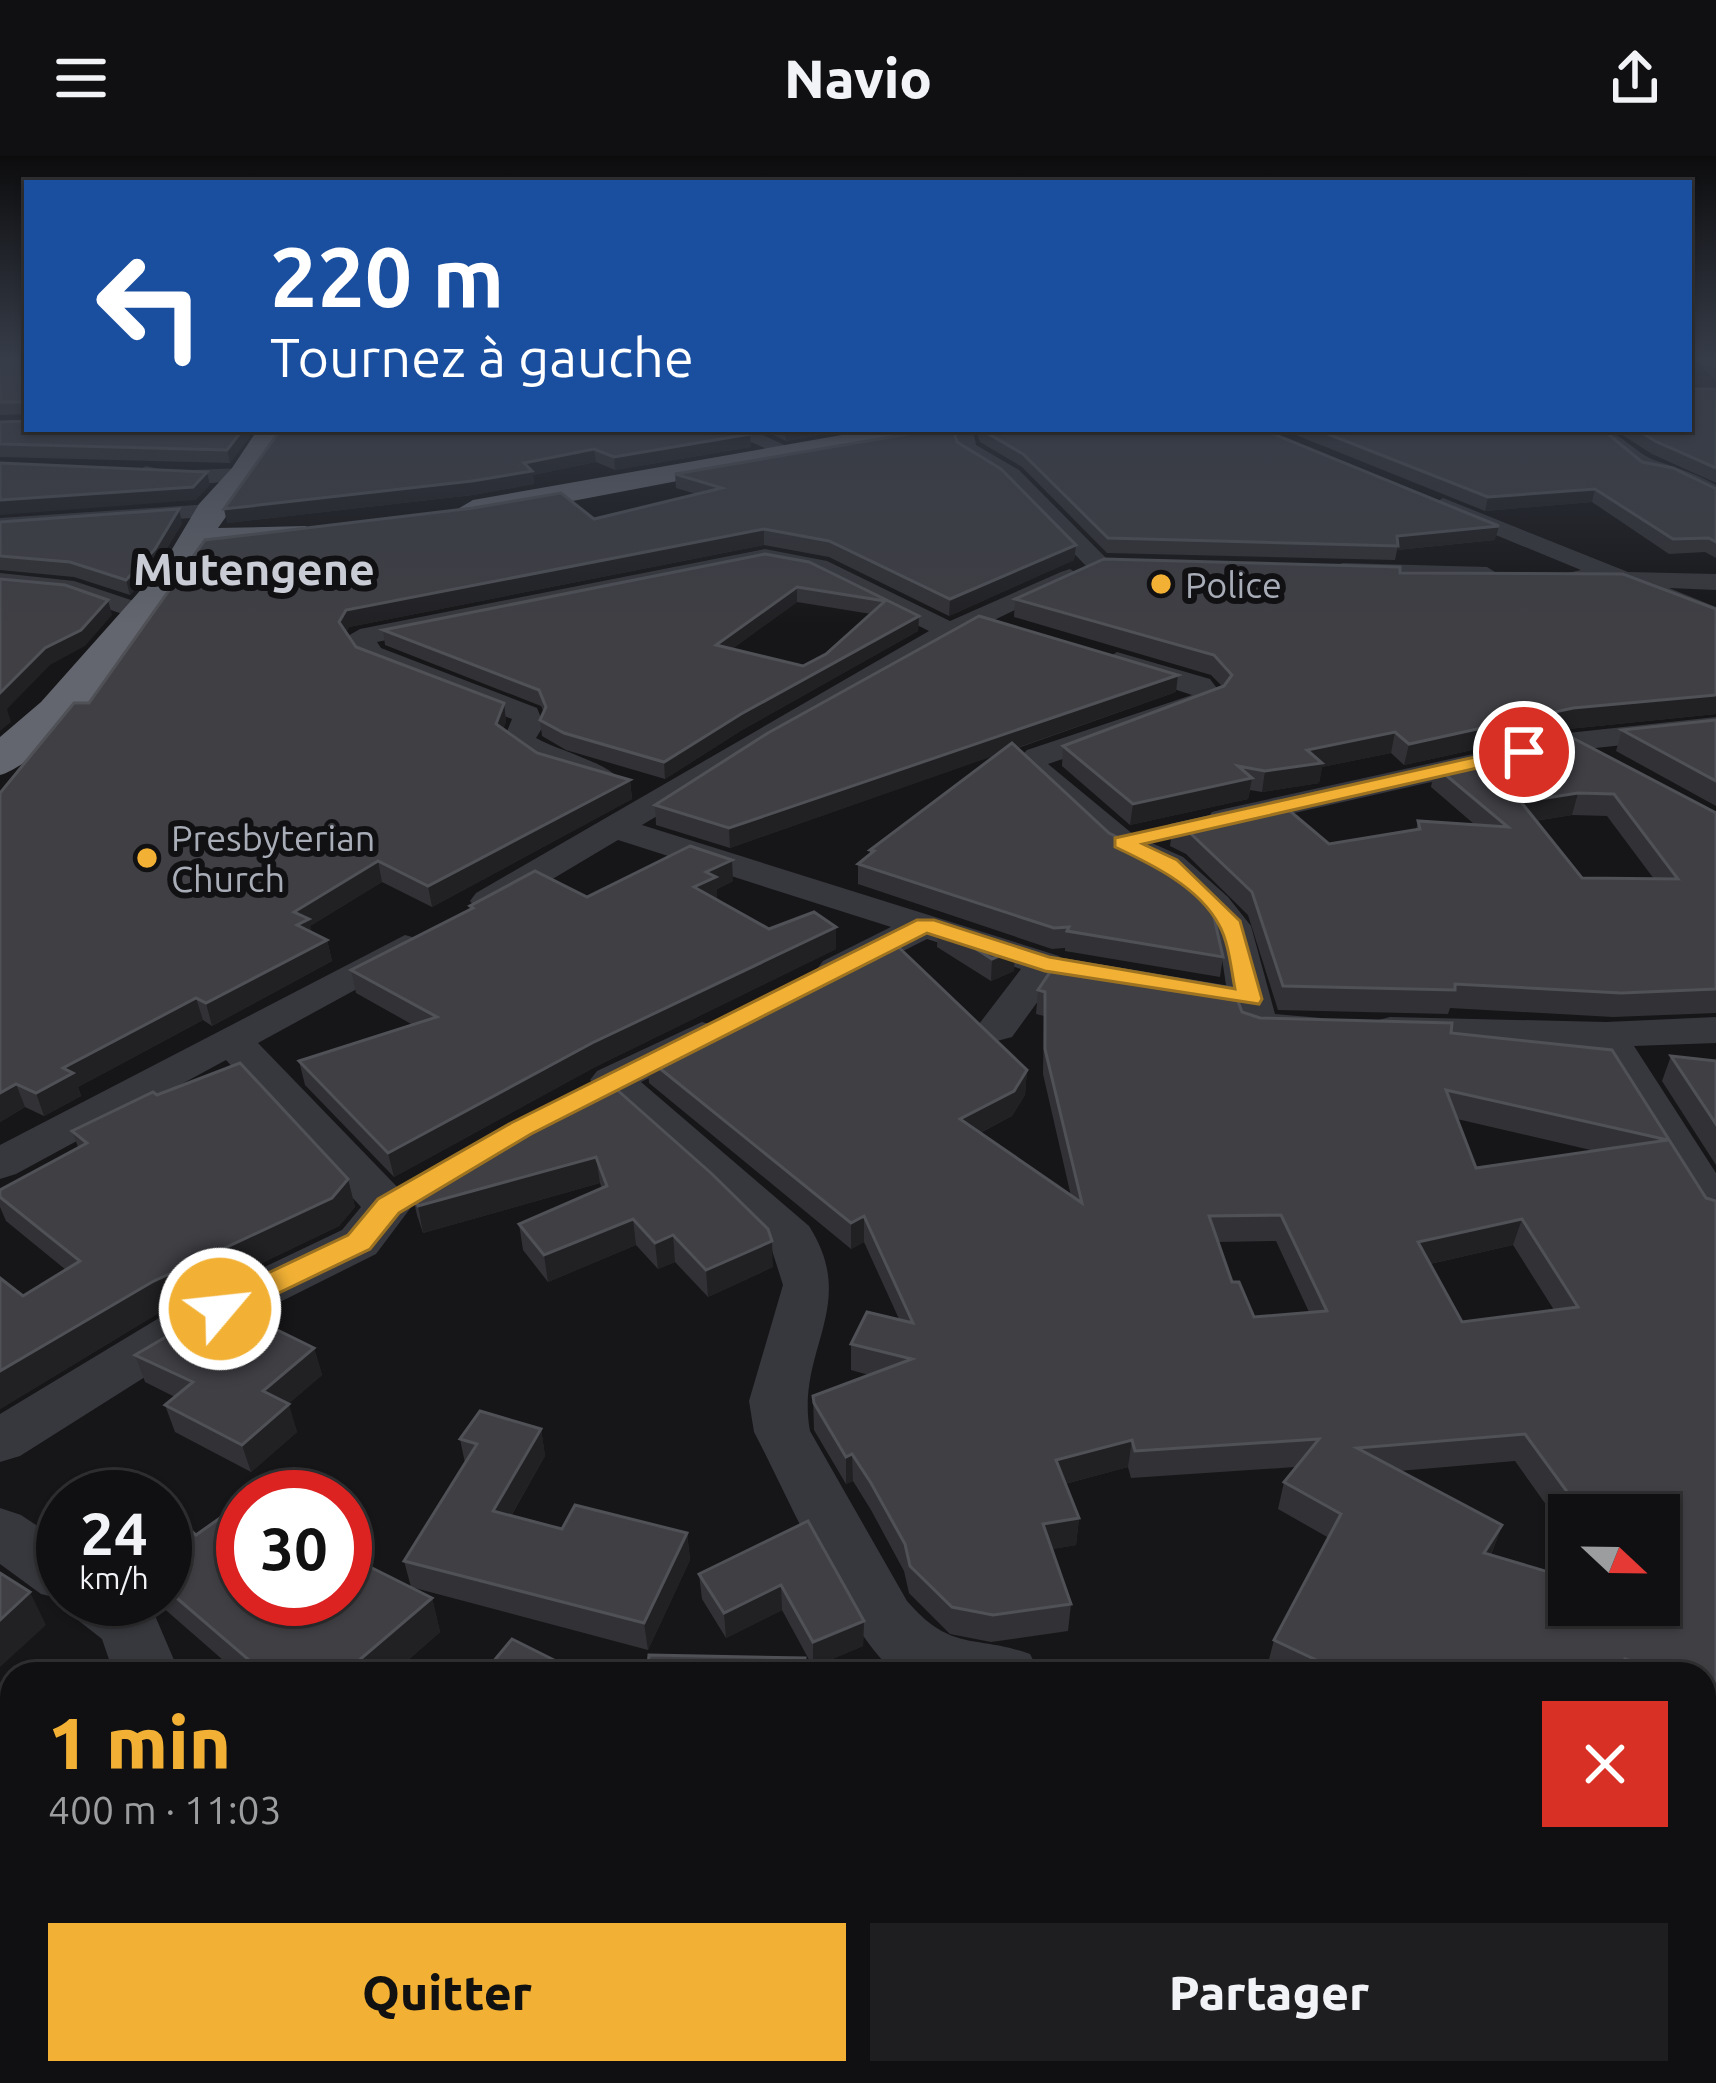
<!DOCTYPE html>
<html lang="fr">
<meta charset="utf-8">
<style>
:root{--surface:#101012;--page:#1e1e20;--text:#f1f3f6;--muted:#9c9d9f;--line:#303032;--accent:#f2b134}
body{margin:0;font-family:Ubuntu,sans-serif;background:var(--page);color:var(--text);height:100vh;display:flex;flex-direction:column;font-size:45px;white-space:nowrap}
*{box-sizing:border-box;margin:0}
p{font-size:39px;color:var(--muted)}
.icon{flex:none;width:66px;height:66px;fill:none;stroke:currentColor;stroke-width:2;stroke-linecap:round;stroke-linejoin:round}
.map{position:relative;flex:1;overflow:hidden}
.side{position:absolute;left:0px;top:1506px;width:1716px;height:423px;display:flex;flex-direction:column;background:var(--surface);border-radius:36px 36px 0 0;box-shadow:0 3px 9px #0004,0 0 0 3px var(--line)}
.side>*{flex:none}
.hud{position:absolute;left:24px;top:24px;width:1668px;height:252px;border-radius:0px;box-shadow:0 3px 9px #0004,0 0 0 3px var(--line);background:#1a4fa0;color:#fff;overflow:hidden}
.needle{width:78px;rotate:112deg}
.fabs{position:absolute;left:1548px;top:1338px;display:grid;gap:24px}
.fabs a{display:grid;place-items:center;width:132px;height:132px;border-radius:0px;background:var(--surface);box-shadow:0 3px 9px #0004,0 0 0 3px var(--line);font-size:60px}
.speed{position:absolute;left:36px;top:1314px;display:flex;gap:24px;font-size:60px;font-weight:700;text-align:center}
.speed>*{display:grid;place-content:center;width:156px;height:156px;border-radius:50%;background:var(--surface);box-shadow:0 3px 9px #0004,0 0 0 3px var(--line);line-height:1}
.speed small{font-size:30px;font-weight:400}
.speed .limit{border:18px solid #d22;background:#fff;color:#111}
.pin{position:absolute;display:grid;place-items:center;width:102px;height:102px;color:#fff;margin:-51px;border:6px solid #fff;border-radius:50%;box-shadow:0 3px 12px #0007}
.me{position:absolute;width:132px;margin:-66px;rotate:62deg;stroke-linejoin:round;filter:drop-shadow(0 0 9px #0008)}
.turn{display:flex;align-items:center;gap:42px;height:252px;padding:0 48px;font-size:54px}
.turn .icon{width:156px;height:156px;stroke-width:2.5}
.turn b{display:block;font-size:84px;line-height:102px}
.round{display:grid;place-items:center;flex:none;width:126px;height:126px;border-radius:0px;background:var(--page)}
.overview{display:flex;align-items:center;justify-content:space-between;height:204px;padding:0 48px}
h1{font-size:72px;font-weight:800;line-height:90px;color:var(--accent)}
.button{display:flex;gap:24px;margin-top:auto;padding:24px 48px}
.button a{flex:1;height:138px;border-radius:0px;background:var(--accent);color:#111;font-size:48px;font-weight:800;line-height:138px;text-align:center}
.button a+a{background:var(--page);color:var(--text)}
header{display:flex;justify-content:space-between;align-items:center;height:156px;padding:0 48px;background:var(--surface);font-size:54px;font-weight:800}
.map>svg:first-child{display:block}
</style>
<header><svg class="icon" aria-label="menu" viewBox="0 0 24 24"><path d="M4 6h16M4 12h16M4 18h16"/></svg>Navio<svg class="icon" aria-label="share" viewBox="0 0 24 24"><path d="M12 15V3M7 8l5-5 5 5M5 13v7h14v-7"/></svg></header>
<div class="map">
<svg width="1716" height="1927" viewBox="0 0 1716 1927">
<rect width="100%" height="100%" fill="#161618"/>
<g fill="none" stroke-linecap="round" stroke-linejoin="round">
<!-- minor -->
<g fill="#37383d" fill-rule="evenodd">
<path d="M722,273H750L797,295L780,299Z"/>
<path d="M953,273H973L976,289L1019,314L1107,403L1110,408L1107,413H1089L1003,324L959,296Z"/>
<path d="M1589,273C1626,273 1629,297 1660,306C1680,313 1697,318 1716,329V345L1671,321L1641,316Z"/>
<path d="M146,310L168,315L244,312L255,318L244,324C210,326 163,337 135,316Z"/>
<path d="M1443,342L1628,416L1716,418V434L1669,432L1716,451V469L1620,431L1568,427L1564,422L1568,417L1581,414L1435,354L1432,349Z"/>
<path d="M211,348L219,350V360L0,376V362Z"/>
<path d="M765,393L827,405L950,465L1061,416L1070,413L1083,421L959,481L642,669L1059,800L1065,808L1012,881L997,885L982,881L976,872L1021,813L927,783L851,821H823L817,813L823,805L891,771L618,684L502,753H476L470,745L476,737L929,475L811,416L765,407L377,486L381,492L537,552L544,569L536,582C558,594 602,606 615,619L611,626C580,634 523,609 503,585L512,563L361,504L346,481L360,473Z"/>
<path d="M1343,407L1487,411L1500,419L1487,427L1334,420L1330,415L1334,410Z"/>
<path d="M0,417L74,425L146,449L150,455L137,463L70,440L0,433Z"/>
<path d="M1117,496L1210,523L1225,543L1221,549L1048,608L1134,679L1183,701L1228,741L1251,770L1275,858L1321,862L1327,871L1321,880L1306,883L1242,879C1218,843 1232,788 1201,756C1147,700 1064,676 1017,612L1015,606L1027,594L1192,539L1107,511L1103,505Z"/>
<path d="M1716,561V579L1568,595L1224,673L1212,670L1207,663L1212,656L1224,653L1568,577Z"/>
<path d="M405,779L419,783L424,791L419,799L258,887L405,1039L412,1050L376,1098L202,1185L20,1300L0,1306V1258L164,1159L342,1074L361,1051L226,904L16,1018L0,1023V989Z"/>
<path d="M1390,861L1606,866L1716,861V887L1634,890L1716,1017V1070L1699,1065L1593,891L1375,883L1369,874L1375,865Z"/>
<path d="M702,866L717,870L723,879L717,888L641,926L809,1070C860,1150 795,1194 810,1275L907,1445C952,1497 974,1478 1030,1498L1040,1518H898C849,1484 785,1334 754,1276L749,1245L783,1129L770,1088L590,924L597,915Z"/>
<path d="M0,1352L21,1359L63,1387V1443H143L150,1448L180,1518H114L102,1483L74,1461L66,1444L41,1438L0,1408Z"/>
<path d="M1704,1662L1716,1666V1734L1704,1730Z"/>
<path d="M12,1782V1864L0,1869V1787Z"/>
</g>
<!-- highway -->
<g fill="#63666e" fill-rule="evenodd">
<path d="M258,273H288L218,372L306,370L311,377L306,384L206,395C180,444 51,606 0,619V581L41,546L162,410L199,348L232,312Z"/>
<path d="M876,273H952L937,282L787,304L473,364L456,354L473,344Z"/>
</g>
</g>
<!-- wall -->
<g fill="#323236" fill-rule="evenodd">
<path d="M0,200H27V258L0,259Z"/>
<path d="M1692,200H1716V225Z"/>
<path d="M1716,233V327L1652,298L1613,273H1689Z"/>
<path d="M0,266L27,273H255L230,307L0,301Z"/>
<path d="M281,273L750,278L751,291L615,314L596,306L533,319L534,328L473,339L227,367Z"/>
<path d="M761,273H853L786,285Z"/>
<path d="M975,273H1261L1495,384L1397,394L1395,404L1107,397L1022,311L980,286Z"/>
<path d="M1281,273H1602L1642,306L1716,333V402L1705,396L1669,398L1592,346L1485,355Z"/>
<path d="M957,286L1076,389L1074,404L949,460L829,401L764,389L349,471L346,476L356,491L504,547L506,566L503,573L537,597L630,624L632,643L432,751L382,726L310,770L312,777L327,784L332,805L212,870L203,864L78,931L81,940L44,960L25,951L0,966V637L89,547L594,363L696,338L676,332L675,318Z"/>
<path d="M0,366L182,367L158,407L130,439L74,421L0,414Z"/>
<path d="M765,398L919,460L918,475L742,574L665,623L566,594L542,580L540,564L544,557L541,550L385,489L383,474ZM797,446L871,458L826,498L803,510L732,493Z"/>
<path d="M1400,417L1716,453V558L1568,573L1404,609L1391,597L1322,611L1319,627L1262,636L1250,634L1248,643L1130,669L1062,610L1063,590L1222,530L1211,519L1014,461L1015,443Z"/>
<path d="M1176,536L1018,592L1223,801L1220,821L1065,795V792L1052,793L858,728V708L870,699V694L995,599L730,692L656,669L655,649Z"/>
<path d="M1716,564V650L1616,595L1622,574Z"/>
<path d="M1569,580L1716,657V857L1613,861L1450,852L1448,858L1278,854L1248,759L1186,698L1170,690L1173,669L1329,688L1416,674L1418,665L1474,668L1431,631L1435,610ZM1572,659L1607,660L1654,723L1582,722L1535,665Z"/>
<path d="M733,725L717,733V742L716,743L769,773L836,771V793L595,911L394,1021L305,929L299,905L413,869L356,837L351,814L470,753V750L587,741Z"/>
<path d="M938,769L1015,793L1014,815L991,825L937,791Z"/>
<path d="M1038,834L1242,856L1260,862L1451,877L1612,894L1706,1042L1716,1045V1609L1704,1604L1709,1561L1704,1559V1518H1283L1267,1511L1274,1484L1329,1382L1278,1353L1284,1326L1296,1311L1131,1322L1128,1311L1065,1328L1079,1362L1076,1389L1052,1393L1071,1448L1068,1475L991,1486L950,1478L909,1437L904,1415L871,1354L853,1325L846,1328L814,1274L813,1240L869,1219L851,1214V1188L899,1163L864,1086L851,1093L649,927L647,902L1027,914L1025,939L1012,960L980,977L1071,1040L1043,918L1044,860L1036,858ZM1457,963L1595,995L1476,1012ZM1276,1085L1309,1156L1254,1161L1232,1126L1218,1086ZM1513,1089L1554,1154L1462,1166L1430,1108ZM1515,1305L1569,1381V1359H1659L1569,1449L1491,1399L1502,1369L1399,1315Z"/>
<path d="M1671,900L1716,905V1009L1662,925Z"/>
<path d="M606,924L773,1111L708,1141L675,1106L658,1113L636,1089L548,1126L523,1094L519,1068L602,1033L600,1027L423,1077L417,1059L411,1033Z"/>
<path d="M157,939L348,1023L355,1051L339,1070L162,1155L0,1253V1122L23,1140L66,1114L6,1065L0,1051V1034L78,991L72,975Z"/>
<path d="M259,1172L314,1192L322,1219L288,1248L297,1276L251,1316L175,1276L165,1249L175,1241L145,1226L135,1199Z"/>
<path d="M541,1273L545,1300L511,1360L562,1373L687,1377L690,1404L648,1494L411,1431L404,1405L465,1307L460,1283Z"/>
<path d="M165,1364L243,1443L356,1417L432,1442L440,1476L392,1518H239L160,1449L158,1443H165Z"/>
<path d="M808,1365L864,1465L863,1490L813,1511L782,1454L726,1482L702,1443L699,1418Z"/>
<path d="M1319,1917H1704L1716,1927H1318Z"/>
</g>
<!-- shaded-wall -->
<g fill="#212124">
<path d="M243,273H255L230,307L227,294Z"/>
<path d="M785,273H853L786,285Z"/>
<path d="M750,278L751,291L615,314L614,301Z"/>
<path d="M594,293L596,306L533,319L534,328L473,339L227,367L224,353L524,307Z"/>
<path d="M207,316L210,329L196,344L0,359V344Z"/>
<path d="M1595,333L1592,346L1485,355L1488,341Z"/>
<path d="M179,353L182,367L158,407L130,439L126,424Z"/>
<path d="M1499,370L1495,384L1397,394V380Z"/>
<path d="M764,373V389L349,471L342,483L339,466L346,454Z"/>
<path d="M1076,389L1074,404L949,460L950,443Z"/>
<path d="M797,431V446L717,504L716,489Z"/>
<path d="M108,444L112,459L85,490L50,509L7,553L11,566L0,575V537L45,492Z"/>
<path d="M919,460L918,475L742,574L665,623L664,606L741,558Z"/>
<path d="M1178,519L1176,536L730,692L729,672Z"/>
<path d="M1716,539V558L1568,573L1404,609L1409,588L1573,552Z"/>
<path d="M504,547L506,566L499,586L496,568Z"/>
<path d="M1395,576L1391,597L1322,611L1319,627L1262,636L1265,615L1307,594Z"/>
<path d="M1252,622L1248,643L1130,669L1133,648Z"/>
<path d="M630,624L632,643L432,751L428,730Z"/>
<path d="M1578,637L1572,659L1515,668L1521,646Z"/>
<path d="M732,704L733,725L717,733V742L696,753L694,731L706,716Z"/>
<path d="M378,705L382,726L310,770L314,784L302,791L294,756Z"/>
<path d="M836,771V793L595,911L394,1021L388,997L592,887Z"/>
<path d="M327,784L332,805L212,870L206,847Z"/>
<path d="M1015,793L1014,815L991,825L992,803Z"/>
<path d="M196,842L203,864L78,931L81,940L44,960L36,937L63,912Z"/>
<path d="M1027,914L1025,939L1012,960L958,988L960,963Z"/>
<path d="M16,928L25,951L0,966V937Z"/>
<path d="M596,1001L600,1027L423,1077L418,1050Z"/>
<path d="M348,1023L355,1051L339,1070L162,1155L0,1253V1215L152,1126Z"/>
<path d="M864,1060V1086L851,1093V1067Z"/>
<path d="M633,1063L636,1089L548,1126L544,1099Z"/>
<path d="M1522,1063L1513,1089L1411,1112L1418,1086Z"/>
<path d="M673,1079L675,1106L658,1113L655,1087Z"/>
<path d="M772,1085L773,1111L708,1141L706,1114Z"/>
<path d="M314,1192L322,1219L272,1262L263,1235Z"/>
<path d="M289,1248L297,1276L251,1316L242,1289Z"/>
<path d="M541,1273L545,1300L498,1382L493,1355Z"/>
<path d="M1132,1284L1128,1311L1053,1331L1056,1304Z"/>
<path d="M852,1298L853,1325L846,1328V1301Z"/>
<path d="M1079,1362L1076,1389L1041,1395L1043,1368Z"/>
<path d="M1502,1369L1492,1396L1474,1424L1484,1397Z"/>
<path d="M687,1377L690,1404L648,1494L644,1467Z"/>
<path d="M781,1429L782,1454L726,1482L724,1457Z"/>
<path d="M30,1436L46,1469L0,1511V1464Z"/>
<path d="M432,1442L440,1476L392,1518H343Z"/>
<path d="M864,1465L863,1490L813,1511V1486Z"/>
<path d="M10,1554L12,1557V1584L0,1563Z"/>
<path d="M12,1664V1712L0,1723V1675Z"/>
<path d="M559,1917H626L627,1925L622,1927H552L550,1920Z"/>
</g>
<!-- building -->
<g fill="#3f3f44" stroke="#4f5156" stroke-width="3" fill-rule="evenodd">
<path d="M0,200H27V248L26,246H0Z"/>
<path d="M1706,200H1716V210Z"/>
<path d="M1689,233H1716V312L1655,285L1636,273H1689Z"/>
<path d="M27,265V273H243L227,294L0,288V266Z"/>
<path d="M281,273H739L750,278L614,301L594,293L524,307L532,315L472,325L224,353Z"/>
<path d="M937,273H953L957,286L1001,313L1076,389L950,443L829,385L764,373L346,454L339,466L356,491L504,547L496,568L537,597L630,624L428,730L378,705L294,756L309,763L297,769L327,784L206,847L196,842L63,912L73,917L36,937L16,928L0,937V637L74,547H89L205,384L473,352L561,337L594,363L722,332L675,318Z"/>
<path d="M1261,273L1499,370L1397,380L1398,390L1108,382L1023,298L980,273Z"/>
<path d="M1315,273H1602L1642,306L1673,312L1716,333V386L1709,382L1673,383L1595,333L1488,341Z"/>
<path d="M0,307L207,316L193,331L0,344Z"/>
<path d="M179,353L155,393L126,424L70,406L0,400V366Z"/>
<path d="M765,398L809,406L919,460L741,558L664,606L564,577L540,564L546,551L539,534L383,474ZM797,431L885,445L826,498L803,510L716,489Z"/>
<path d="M1104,403L1400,411V417L1623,418L1716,453V539L1573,552L1409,588L1395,576L1307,594L1322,607L1265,615L1238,610L1252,622L1133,648L1063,590L1224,530L1232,519L1214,499L1015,443Z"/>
<path d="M0,423L65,429L108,444L81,474L45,492L0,537Z"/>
<path d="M979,460L1178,519L729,672L655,649L768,577Z"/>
<path d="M1716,564V625L1622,574Z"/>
<path d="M1569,580L1716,657V833L1621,837L1455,828V834L1283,830L1252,736L1189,676L1173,669L1278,645L1329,688L1420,673L1418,665L1508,671L1435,610ZM1578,637L1614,638L1678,723L1582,722L1521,646Z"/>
<path d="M1012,587L1109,677L1157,701L1202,740L1212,753L1223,801L1067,775L1069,771L1054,772L858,708L874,695L870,694Z"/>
<path d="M690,690L732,704L706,716L716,721L694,731L769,773L814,756L836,771L592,887L388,997L299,905L437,861L351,814L473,752L470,750L535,715L587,741Z"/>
<path d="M938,769L1015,793L992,803Z"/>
<path d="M890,783L1027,914L1014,935L960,963L1082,1047L1045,893V836L1038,834L1059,803L1233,832L1242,856L1260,862L1452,867L1451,877L1612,894L1706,1042L1716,1045V1532L1704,1528V1518H1672L1625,1503L1623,1518H1346L1274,1484L1341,1358L1284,1326L1319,1283L1135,1295L1132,1284L1056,1304L1079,1362L1043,1368L1071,1448L993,1459L952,1451L910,1410L905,1388L871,1327L852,1298L846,1301L814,1247L813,1240L912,1203L851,1188L867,1156L913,1167L864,1060L851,1067L647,902ZM1446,934L1668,984L1476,1012ZM1281,1059L1327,1155L1254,1161L1239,1126H1232L1209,1060ZM1522,1063L1578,1151L1462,1166L1418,1086ZM1525,1278L1584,1359H1659V1449H1569V1422L1484,1397L1502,1369L1357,1292Z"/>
<path d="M1671,900L1716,905V968Z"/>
<path d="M240,907L348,1023L332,1042L152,1126L0,1215V1122L23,1140L80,1105L0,1041V1034L87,987L72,975L153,936L157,939Z"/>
<path d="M606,924L712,1018L768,1073L772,1085L706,1114L673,1079L655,1087L633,1063L544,1099L519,1068L607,1030L596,1001L418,1050L411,1033Z"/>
<path d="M212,1154L259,1172L265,1168L314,1192L263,1235L289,1248L242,1289L165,1249L193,1226L135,1199Z"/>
<path d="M480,1255L541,1273L493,1355L562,1373L575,1349L687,1377L644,1467L404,1405L477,1288L460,1283Z"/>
<path d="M227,1357L243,1369V1443H345V1408L356,1417L366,1409L432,1442L343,1518H248L255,1509L165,1432V1364L173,1358L196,1379Z"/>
<path d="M808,1365L864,1465L813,1486L781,1429L724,1457L699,1418Z"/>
<path d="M0,1417L30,1436L0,1464Z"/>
<path d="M512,1483L582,1518H483Z"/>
<path d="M649,1499L805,1502L804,1518H647Z"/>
<path d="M0,1546L10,1554L0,1563L12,1572V1664L0,1675Z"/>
<path d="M1704,1718L1716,1722V1927H1325L1326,1917H1704Z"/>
<path d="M198,1917H559L550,1920L552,1927H199Z"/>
<path d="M628,1917H729L732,1927H631Z"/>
<path d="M810,1917H1077L1080,1927H811Z"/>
</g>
<!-- sky -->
<linearGradient id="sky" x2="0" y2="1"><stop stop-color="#0c0c0d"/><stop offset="0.43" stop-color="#363c48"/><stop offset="1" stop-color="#363c48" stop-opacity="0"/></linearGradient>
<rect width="1716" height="470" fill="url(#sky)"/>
<!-- route -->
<path fill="#f2b134" stroke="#9d7322" stroke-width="3" d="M1524,590L1533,596L1530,600L1143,688L1177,704L1240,765L1262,843L1259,848L1045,815L927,777L531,978L399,1057L370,1093L231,1160H209L204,1153L209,1145L348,1079L378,1043L511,967L917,764H934L1049,801L1235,833C1231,813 1229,787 1219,769C1199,731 1151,708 1115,691V682Z"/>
<!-- markers -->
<g fill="#f2b134" stroke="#111113" stroke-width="4.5">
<circle cx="1161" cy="428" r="12"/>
<circle cx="147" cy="702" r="12"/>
</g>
<g text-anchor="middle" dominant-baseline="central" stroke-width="12" stroke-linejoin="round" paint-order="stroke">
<!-- far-poi labels -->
<g font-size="36" fill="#a8adb8" stroke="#111113" text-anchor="start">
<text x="1185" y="428">Police</text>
<text x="171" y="681">Presbyterian<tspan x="171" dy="41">Church</tspan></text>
</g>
<!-- far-district labels -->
<g font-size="45" font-weight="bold" fill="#c9ccd4" stroke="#111113">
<text x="254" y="412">Mutengene</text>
</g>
</g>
</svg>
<div class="fabs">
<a><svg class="needle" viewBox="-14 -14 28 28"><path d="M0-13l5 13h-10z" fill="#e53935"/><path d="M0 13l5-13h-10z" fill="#9c9d9f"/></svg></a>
</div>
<div class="speed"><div>24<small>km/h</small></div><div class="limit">30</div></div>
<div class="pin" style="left:1524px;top:596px;background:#d93025"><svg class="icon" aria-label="arrive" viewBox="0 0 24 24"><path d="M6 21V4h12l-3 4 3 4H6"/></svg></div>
<svg class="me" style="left:220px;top:1153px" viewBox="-20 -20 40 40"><circle r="17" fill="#f2b134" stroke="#fff" stroke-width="3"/><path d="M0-11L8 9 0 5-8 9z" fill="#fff"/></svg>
<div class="hud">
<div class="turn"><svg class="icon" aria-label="left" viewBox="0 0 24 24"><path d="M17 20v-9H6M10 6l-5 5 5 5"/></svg><div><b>220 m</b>Tournez à gauche</div></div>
</div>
<section class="side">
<div class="overview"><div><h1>1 min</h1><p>400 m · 11:03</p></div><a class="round" style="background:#d93025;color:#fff"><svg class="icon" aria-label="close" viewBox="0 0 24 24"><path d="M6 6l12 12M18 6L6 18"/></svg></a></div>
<div class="button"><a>Quitter</a><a>Partager</a></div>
</section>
</div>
